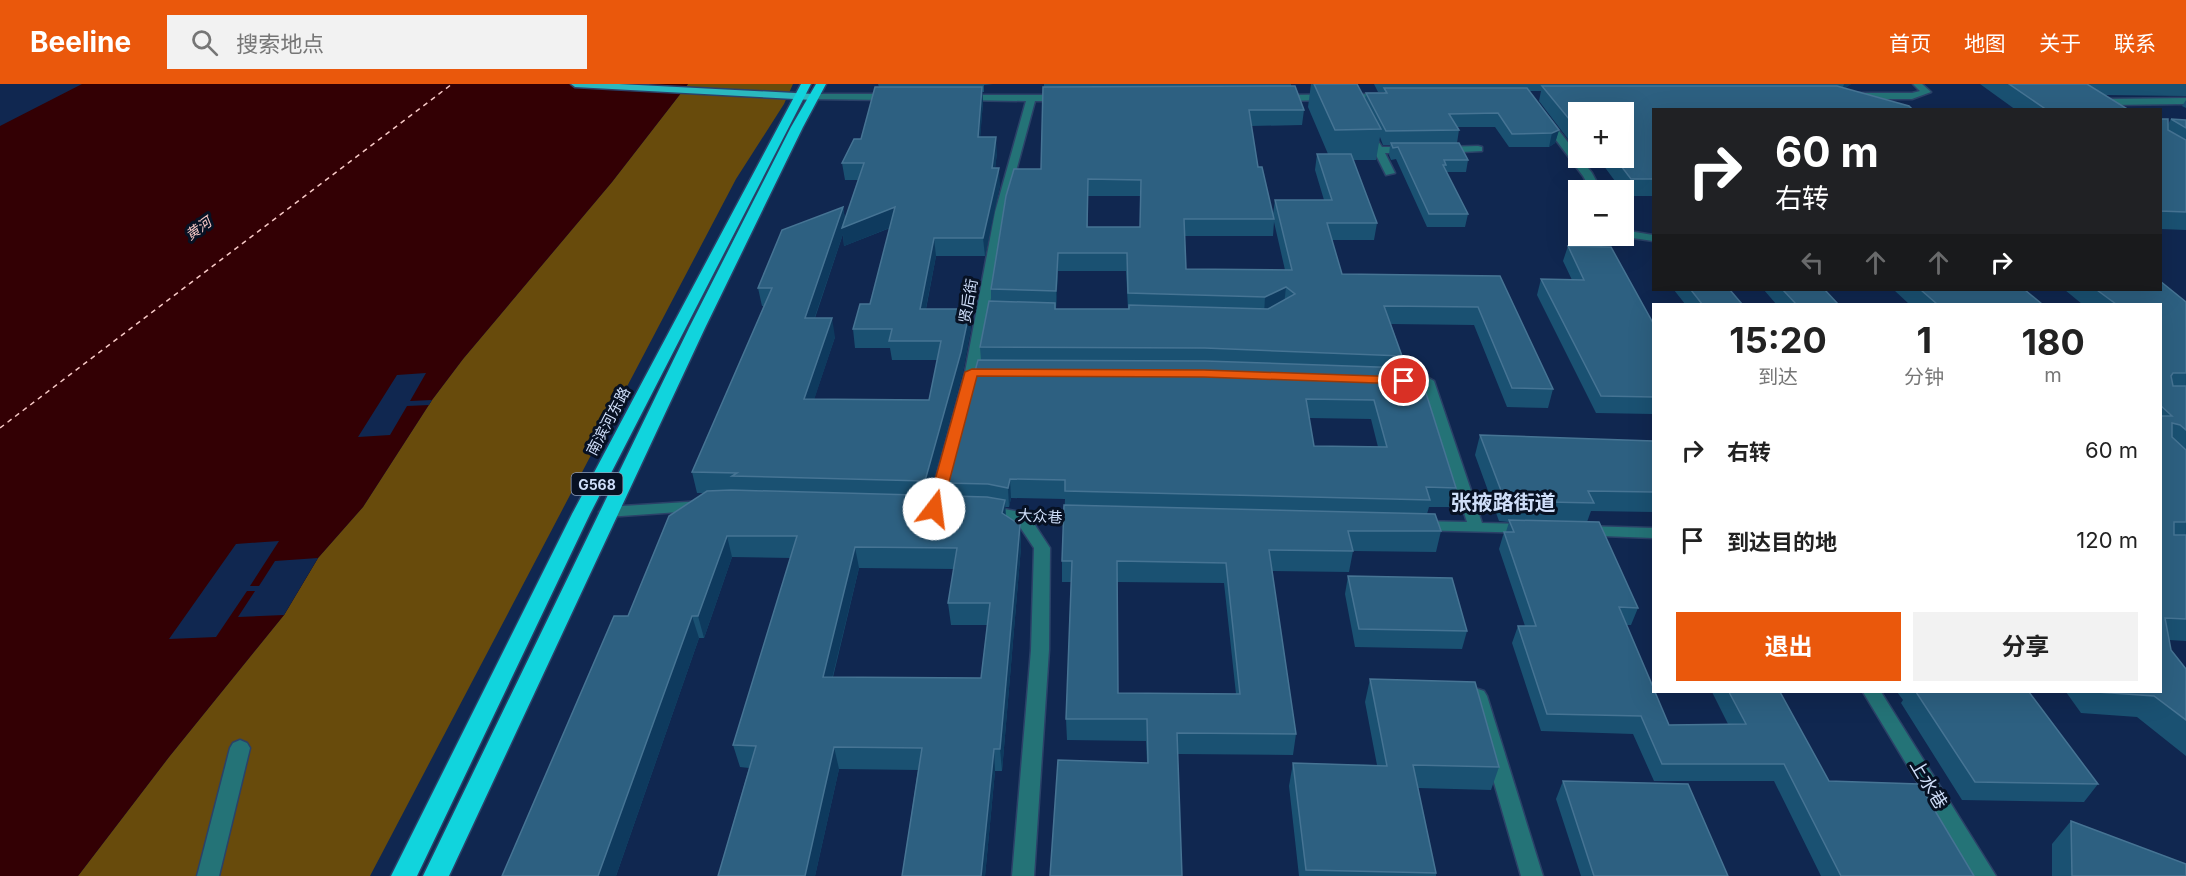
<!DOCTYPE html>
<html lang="zh">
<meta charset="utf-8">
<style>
:root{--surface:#fff;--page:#f2f2f2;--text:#222;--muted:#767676;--accent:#ea580c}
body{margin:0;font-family:Inter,"Noto Sans SC",sans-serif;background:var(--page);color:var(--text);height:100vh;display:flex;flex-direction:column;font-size:22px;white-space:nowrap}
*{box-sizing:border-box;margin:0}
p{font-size:20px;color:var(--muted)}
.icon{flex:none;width:33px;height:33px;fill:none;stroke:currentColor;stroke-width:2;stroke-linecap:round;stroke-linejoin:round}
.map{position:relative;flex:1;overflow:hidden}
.sheet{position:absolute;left:1652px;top:219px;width:510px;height:390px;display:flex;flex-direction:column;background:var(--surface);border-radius:0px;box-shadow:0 6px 24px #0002}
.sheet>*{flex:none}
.guide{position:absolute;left:1652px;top:24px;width:510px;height:183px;border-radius:0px;box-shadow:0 6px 24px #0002;background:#202124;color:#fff;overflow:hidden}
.buttons{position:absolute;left:1568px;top:18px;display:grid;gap:12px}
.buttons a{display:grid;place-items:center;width:66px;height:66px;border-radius:0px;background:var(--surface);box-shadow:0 6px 24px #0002;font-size:30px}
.pin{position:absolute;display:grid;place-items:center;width:51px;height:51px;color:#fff;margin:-26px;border:3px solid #fff;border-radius:50%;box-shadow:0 2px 6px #0007}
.me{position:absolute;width:66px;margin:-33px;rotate:15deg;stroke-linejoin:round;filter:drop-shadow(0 0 4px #0008)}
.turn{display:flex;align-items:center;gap:21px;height:126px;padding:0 24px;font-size:27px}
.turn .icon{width:78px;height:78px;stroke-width:2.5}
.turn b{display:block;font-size:42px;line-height:51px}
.lanes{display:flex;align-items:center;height:57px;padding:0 24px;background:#0003;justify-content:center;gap:30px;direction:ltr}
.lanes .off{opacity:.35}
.eta{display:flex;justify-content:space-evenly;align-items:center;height:102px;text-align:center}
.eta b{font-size:36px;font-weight:700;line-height:42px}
.primary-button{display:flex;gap:12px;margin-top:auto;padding:12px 24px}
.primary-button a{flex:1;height:69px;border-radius:0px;background:var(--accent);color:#fff;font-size:24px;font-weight:700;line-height:69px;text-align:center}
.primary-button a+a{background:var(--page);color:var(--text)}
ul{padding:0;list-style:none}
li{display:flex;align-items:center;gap:18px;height:90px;padding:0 24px}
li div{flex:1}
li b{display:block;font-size:22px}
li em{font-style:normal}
header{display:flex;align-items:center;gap:36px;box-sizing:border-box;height:84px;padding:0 30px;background:var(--accent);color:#fff}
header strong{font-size:28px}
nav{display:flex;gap:33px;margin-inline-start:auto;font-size:21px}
.search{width:420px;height:54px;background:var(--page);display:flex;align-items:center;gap:15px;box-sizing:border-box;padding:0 21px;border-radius:0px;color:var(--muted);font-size:22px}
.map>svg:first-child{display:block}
</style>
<header>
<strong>Beeline</strong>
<div class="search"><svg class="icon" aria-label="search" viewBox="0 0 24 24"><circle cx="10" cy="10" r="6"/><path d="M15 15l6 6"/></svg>搜索地点</div>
<nav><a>首页</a><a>地图</a><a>关于</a><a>联系</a></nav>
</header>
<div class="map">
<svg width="2186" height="792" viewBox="0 0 2186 792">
<rect width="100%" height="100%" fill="#102750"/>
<!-- green -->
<path fill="#684b0c" d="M688,0H793L784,20L736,95L370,792H78L169,673L284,531L318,474L363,423L432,316L463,275L612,98Z"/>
<!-- water -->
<path fill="#330004" d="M82,0H688L612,98L463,275L432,316L363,423L318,474L284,531L169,673L78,792H0V42Z"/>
<!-- pier -->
<g fill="#102750">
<path d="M426,289L410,317L432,316L429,321L407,322L390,351L358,353L397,291Z"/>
<path d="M279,457L250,502H259L275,477L318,474L284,531L238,533L255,507H247L216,553L169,555L236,460Z"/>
</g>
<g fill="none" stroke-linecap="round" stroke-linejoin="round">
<!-- ferry -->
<path stroke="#f7c8c6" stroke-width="1.5" stroke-dasharray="5 4.5" stroke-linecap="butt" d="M0,344L452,0"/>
<!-- minor casing -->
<g stroke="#2b4168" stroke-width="3">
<g id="minor">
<path d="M1913,0H1922L1931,8L1912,15H1854L1849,12L1854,9H1912L1920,7Z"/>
<path d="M813,10H891L896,13L891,16L810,15V11Z"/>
<path d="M1386,10L1389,11V15L1281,17L1276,14L1281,11Z"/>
<path d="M963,11H1062L1067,14L1062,17H1035L1005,128L979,288L943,425L935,430L927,425L965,288L995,128L1026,17L960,16L958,14Z"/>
<path d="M2186,14V20L2111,21L2115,26H2105L2098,18L2103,15Z"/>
<path d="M1543,34H1549L1592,89L1601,106H1591L1583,92L1541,36Z"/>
<path d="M1375,56L1378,57L1382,63H1409L1414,66L1409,69H1385L1395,89L1386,91L1370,59Z"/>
<path d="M1478,62L1482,63V67L1442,69L1437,66L1442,63Z"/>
<path d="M1623,146L1653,151V157L1619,152H1623Z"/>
<path d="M1403,293H1427L1434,297L1482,439L1527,440L1535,445L1533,449L1413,446L1411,442L1419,437L1467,438L1422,301L1398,300L1396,297L1398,294Z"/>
<path d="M703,417L711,422L708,426L607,433L599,428L607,423Z"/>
<path d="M988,422L1021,428L1083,429L1091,434L1083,439L1033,438L1050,464L1049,566L1034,792H1012L1031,566L1034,464L1016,437L983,431L980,427Z"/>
<path d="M1584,442L1653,444V454L1578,451L1576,447L1578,443Z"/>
<path d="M1478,605L1484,607L1487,612L1543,792H1521L1469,612L1472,607Z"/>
<path d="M1863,608H1881L1996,792H1974Z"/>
<path d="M240,656L247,659L250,664L219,792H197L230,664L233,659Z"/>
</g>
</g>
<!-- major casing -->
<g stroke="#2b4168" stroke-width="3">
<path id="major" d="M571,0H619L813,10L818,13L813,16L575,3Z"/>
</g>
<!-- highway casing -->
<g stroke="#2b4168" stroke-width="3">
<g id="highway">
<path d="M801,0H811L590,430L417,792H391L572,430Z"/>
<path d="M816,0H826L803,43L705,244L449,792H423L689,244L791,43Z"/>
</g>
</g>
<!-- minor -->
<use href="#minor" fill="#247377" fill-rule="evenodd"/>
<!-- major -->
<use href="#major" fill="#2bb8bf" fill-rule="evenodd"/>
<!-- highway -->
<use href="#highway" fill="#11d4dd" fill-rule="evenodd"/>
</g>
<!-- wall -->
<g fill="#1a5172" fill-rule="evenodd">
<path d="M878,0H993L984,1V8H982L983,18L980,53L997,69L995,84L1000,101L985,172H936L926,225L971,244L963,287L929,411L946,412L945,399L981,276L980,263L991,217V205L1041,85L1044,0H1291V2L1304,26L1302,41L1251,42L1258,83L1273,130L1275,116H1324L1315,86L1317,70H1328L1308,23L1311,0H1357L1365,15L1366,9H1384V8H1378L1374,0H1851L1845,4L1653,26V112H1626L1598,74H1623L1578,28V63H1574L1539,17L1541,7H1529L1559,46L1555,59L1549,63H1509L1495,43H1457L1459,46L1457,59L1468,76L1466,88H1446L1468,130L1465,143H1427L1396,75L1391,76L1389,71L1390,61H1383L1380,53L1376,76H1353L1377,139L1374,156H1332L1342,190L1500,192L1553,305L1548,324L1507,323L1474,241L1391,240L1402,272L1399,284L1456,404L1451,423H1429L1427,430L1441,447L1436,468L1353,467L1349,488L1272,487L1296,650L1293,671L1178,670L1147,679L1146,657L1067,656L1066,635L1071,498H1062V477L1065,415L1011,414L1009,423H1005L1006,432L1020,441L1021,463L1002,687H995L985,792H902L918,686L839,685L815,792H718L749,684L740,683L733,661L791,474L732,473L704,554H699L616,792H502L628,532L704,409H697L692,388L764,222H762L758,204L843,123L845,135L858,96H845L842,79L861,55L879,3ZM1088,112H1141L1140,143H1088ZM1274,138L1285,186L1186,185L1184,152H1273ZM890,144L870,220L853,245L855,264H890L892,276H937L929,316L814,315L835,253L815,234L843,150L844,162ZM1058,187H1126L1128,225H1055H1056ZM1309,334L1371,335L1378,363L1314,362ZM859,484L954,485L948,519L951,541H987L981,594L833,593ZM1117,498L1224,499L1236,610L1118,609Z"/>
<path d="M1980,0H2186V12L2105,11L2129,26H2016Z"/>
<path d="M2186,16V24L2182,22Z"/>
<path d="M2160,35L2168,40L2171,35L2186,36V146L2160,145Z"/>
<path d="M1568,162L1653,239V330L1596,329L1537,211L1541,195L1572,196L1563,177Z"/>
<path d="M1674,206H1730L1742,220H1685Z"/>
<path d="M1764,206H1825L1838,220H1776Z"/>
<path d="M1894,206H2025L2042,220H1909Z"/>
<path d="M2065,206H2160L2186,218V557L2169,556L2171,566L2186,585V672L2137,633L2081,629L2066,608H2160V220H2082Z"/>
<path d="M1480,351L1653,357V428L1591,427L1587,438L1638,524L1631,541H1626L1669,641L1728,640L1712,608H1780L1829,697L1974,792H1821L1774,697H1654L1633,650L1541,647L1512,559L1518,542H1525L1499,465L1504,448H1506L1509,438L1499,437L1475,371Z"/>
<path d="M1348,492L1467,547L1462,565L1355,563L1345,510Z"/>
<path d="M1370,595L1499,683L1491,706L1418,704L1436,789V792H1299L1289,702L1293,679L1377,681L1365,618Z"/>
<path d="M1897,608H2029L2098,700L2084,718L1962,716L1901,619L1903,616Z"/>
<path d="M1563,697L1728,792H1581L1556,715Z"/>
<path d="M2071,737L2186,792H2052V760Z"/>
</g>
<!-- shaded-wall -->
<g fill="#0e3a5e">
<path d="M1844,0H1851L1842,7Z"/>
<path d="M982,3L983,18L979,69L978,53Z"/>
<path d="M1559,46L1555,59L1549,63L1552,49Z"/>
<path d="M996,53L997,69L993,101L992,84Z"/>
<path d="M999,84L1000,101L985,172L983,154Z"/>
<path d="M843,123L846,141L895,123L897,141L844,162L843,150L808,253L805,234Z"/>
<path d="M934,154L936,172L922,244L920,225Z"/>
<path d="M1058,169V187L1056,225V207Z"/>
<path d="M1286,203L1284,221L1264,231L1265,213Z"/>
<path d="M970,225L971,244L963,287L927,418L925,397Z"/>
<path d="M832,234L835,253L808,334L804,315Z"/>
<path d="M1010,395L1011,414L1009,423L1008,404Z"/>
<path d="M1005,416L1006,437L1002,429Z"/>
<path d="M1020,441L1021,463L1002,687L1000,665Z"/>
<path d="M727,452L732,473L704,554L698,532Z"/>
<path d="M855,463L859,484L827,615L823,593Z"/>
<path d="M692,532L699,554L616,792H598Z"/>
<path d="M834,663L839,685L815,792H805Z"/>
<path d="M994,665L995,687L985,792H981Z"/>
</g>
<!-- building -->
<g fill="#2d6081" stroke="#467494" stroke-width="1.5" fill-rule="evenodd">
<path d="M1314,0H1357L1381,45L1335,46Z"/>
<path d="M2009,0H2087L2129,26H2047Z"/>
<path d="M1295,2L1304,26H1249L1258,83H1262L1274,135H1184L1186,185L1292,186L1275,116H1332L1317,70H1351L1377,139H1327L1342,190L1500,192L1553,305L1512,304L1478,223L1384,222L1402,272L1205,264L980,263L989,217L1055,219V225H1129V221L1268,225L1295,210L1286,203L1265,213L1128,209L1127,169H1058L1056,207L991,205L1006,112L1014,85H1041L1043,3ZM1088,95L1141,96L1140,143H1087Z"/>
<path d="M1542,2H1837L1909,22L1913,26H1653V95H1631L1615,74H1623V28H1578V46Z"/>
<path d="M875,3H982L978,53H996L992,84H999L983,154H934L920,225H970L961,268L925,397L732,392L737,389L692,388L772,204H758L782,146L843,123L805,234H832L804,315L929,316L941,257H889L892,245H853L860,220H870L895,123L842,144L864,79H842L854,55H861Z"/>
<path d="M1384,4H1527L1559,46L1552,49L1512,50L1498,29L1449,30L1459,46L1386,47L1366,9H1387Z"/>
<path d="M2160,35H2168V46L2186,56V128L2160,127Z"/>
<path d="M2171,35L2186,36V44Z"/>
<path d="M1391,59H1459L1468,76H1444L1446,81H1443L1468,130H1429L1398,63L1393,64Z"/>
<path d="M1568,162L1611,163L1653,239V313L1601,312L1541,195L1584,196Z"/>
<path d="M2160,197L2186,218V289H2173L2171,292L2173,302H2186V346L2180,341L2172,339V353L2186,366V438H2174V451H2186V535L2165,534L2171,566L2186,585V636L2154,612L2097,608H2160V332H2172L2160,321V220H2116L2097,206H2160Z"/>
<path d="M1691,206H1730L1742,220H1702Z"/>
<path d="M1783,206H1825L1838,220H1796Z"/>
<path d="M1921,206H2025L2042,220H1937Z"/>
<path d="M978,276L1205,277L1406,284L1407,286L1419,287L1456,404L1426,403L1430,416L1065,407V396L1010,395L1008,404L988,400L945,399ZM1306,315L1374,316L1387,363L1314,362Z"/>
<path d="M1480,351L1653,357V408L1588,407L1594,419L1505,417Z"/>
<path d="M731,406L987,413L1005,416L1002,429L1020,441L1000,665H994L981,792H902L922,664L834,663L805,792H718L756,662L733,661L797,452H727L698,532H692L598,792H502L614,532H628L669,432L707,407ZM855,463L957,464L948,519H990L981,594L823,593Z"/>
<path d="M1064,421L1435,430L1441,447H1348L1353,467L1269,466L1296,650L1177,649L1182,792H1050L1058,676L1148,679L1147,635H1066L1072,477H1062ZM1117,477L1226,479L1240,610L1118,609Z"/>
<path d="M1509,436L1599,438L1638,524L1619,523L1653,603V608H1655L1669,641L1746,640L1729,608H1780L1829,697L1919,700L1974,792H1841L1784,680H1662L1641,632L1547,630L1518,542H1536L1504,448H1514Z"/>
<path d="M1348,492L1452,494L1467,547L1359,545Z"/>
<path d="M1370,595L1475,598L1499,683L1413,681L1436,789L1306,786L1293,679L1387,682Z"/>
<path d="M1916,608H2029L2098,700L1975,698Z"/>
<path d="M1563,697L1688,700L1728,792H1594Z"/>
<path d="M2071,737L2186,780V792H2072Z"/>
</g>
<!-- route -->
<path fill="#ea580c" stroke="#983908" stroke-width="1.5" d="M972,285L1204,286L1404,293L1411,297L1404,300L1204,293L977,292L942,425L939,429H930L927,425L965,288Z"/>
<g text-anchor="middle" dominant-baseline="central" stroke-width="6" stroke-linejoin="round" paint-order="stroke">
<!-- far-water labels -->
<g font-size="14" font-style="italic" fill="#f7c8c6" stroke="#071123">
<text transform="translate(198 144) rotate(-36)">黄河</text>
</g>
<!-- shield labels -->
<rect fill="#071123" stroke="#93a0b9" stroke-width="1.5" x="571.5" y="389" width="51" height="22" rx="4.5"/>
<g font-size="14" font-weight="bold" fill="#cfdef9">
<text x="597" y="400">G568</text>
</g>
<!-- street labels -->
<g font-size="15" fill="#cfdef9" stroke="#071123">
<text transform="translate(968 217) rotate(-80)">贤后街</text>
<text transform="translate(608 337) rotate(-62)">南滨河东路</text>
<text transform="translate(1040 432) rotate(3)">大众巷</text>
</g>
<!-- near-street labels -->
<g font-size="18" fill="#cfdef9" stroke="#071123">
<text transform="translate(1929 700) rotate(59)">上水巷</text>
</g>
<!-- district labels -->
<g font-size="21" font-weight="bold" fill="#cfdef9" stroke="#071123">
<text x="1503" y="418">张掖路街道</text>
</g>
</g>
</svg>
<div class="buttons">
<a>+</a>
<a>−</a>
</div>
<div class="pin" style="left:1404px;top:297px;background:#d93025"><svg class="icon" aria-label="arrive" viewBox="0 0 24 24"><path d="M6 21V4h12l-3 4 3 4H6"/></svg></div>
<svg class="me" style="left:934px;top:425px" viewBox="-20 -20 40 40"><circle r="19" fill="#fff"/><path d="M0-13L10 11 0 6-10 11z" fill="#ea580c"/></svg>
<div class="guide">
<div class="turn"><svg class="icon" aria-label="right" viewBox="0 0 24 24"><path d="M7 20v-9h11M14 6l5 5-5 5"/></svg><div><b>60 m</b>右转</div></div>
<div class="lanes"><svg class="icon off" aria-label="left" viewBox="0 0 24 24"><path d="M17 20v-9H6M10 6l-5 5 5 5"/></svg><svg class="icon off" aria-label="ahead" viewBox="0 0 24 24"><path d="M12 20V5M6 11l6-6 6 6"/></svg><svg class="icon off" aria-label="ahead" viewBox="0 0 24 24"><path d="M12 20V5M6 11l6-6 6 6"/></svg><svg class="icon" aria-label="right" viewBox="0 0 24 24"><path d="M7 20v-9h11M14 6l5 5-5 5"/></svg></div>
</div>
<section class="sheet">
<div class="eta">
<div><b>15:20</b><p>到达</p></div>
<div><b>1</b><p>分钟</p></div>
<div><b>180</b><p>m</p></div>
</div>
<ul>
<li><svg class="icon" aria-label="right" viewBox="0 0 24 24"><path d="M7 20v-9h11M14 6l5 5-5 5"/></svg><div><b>右转</b></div><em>60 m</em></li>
<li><svg class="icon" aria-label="arrive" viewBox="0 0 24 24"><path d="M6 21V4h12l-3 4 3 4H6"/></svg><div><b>到达目的地</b></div><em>120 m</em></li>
</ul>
<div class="primary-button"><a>退出</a><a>分享</a></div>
</section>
</div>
